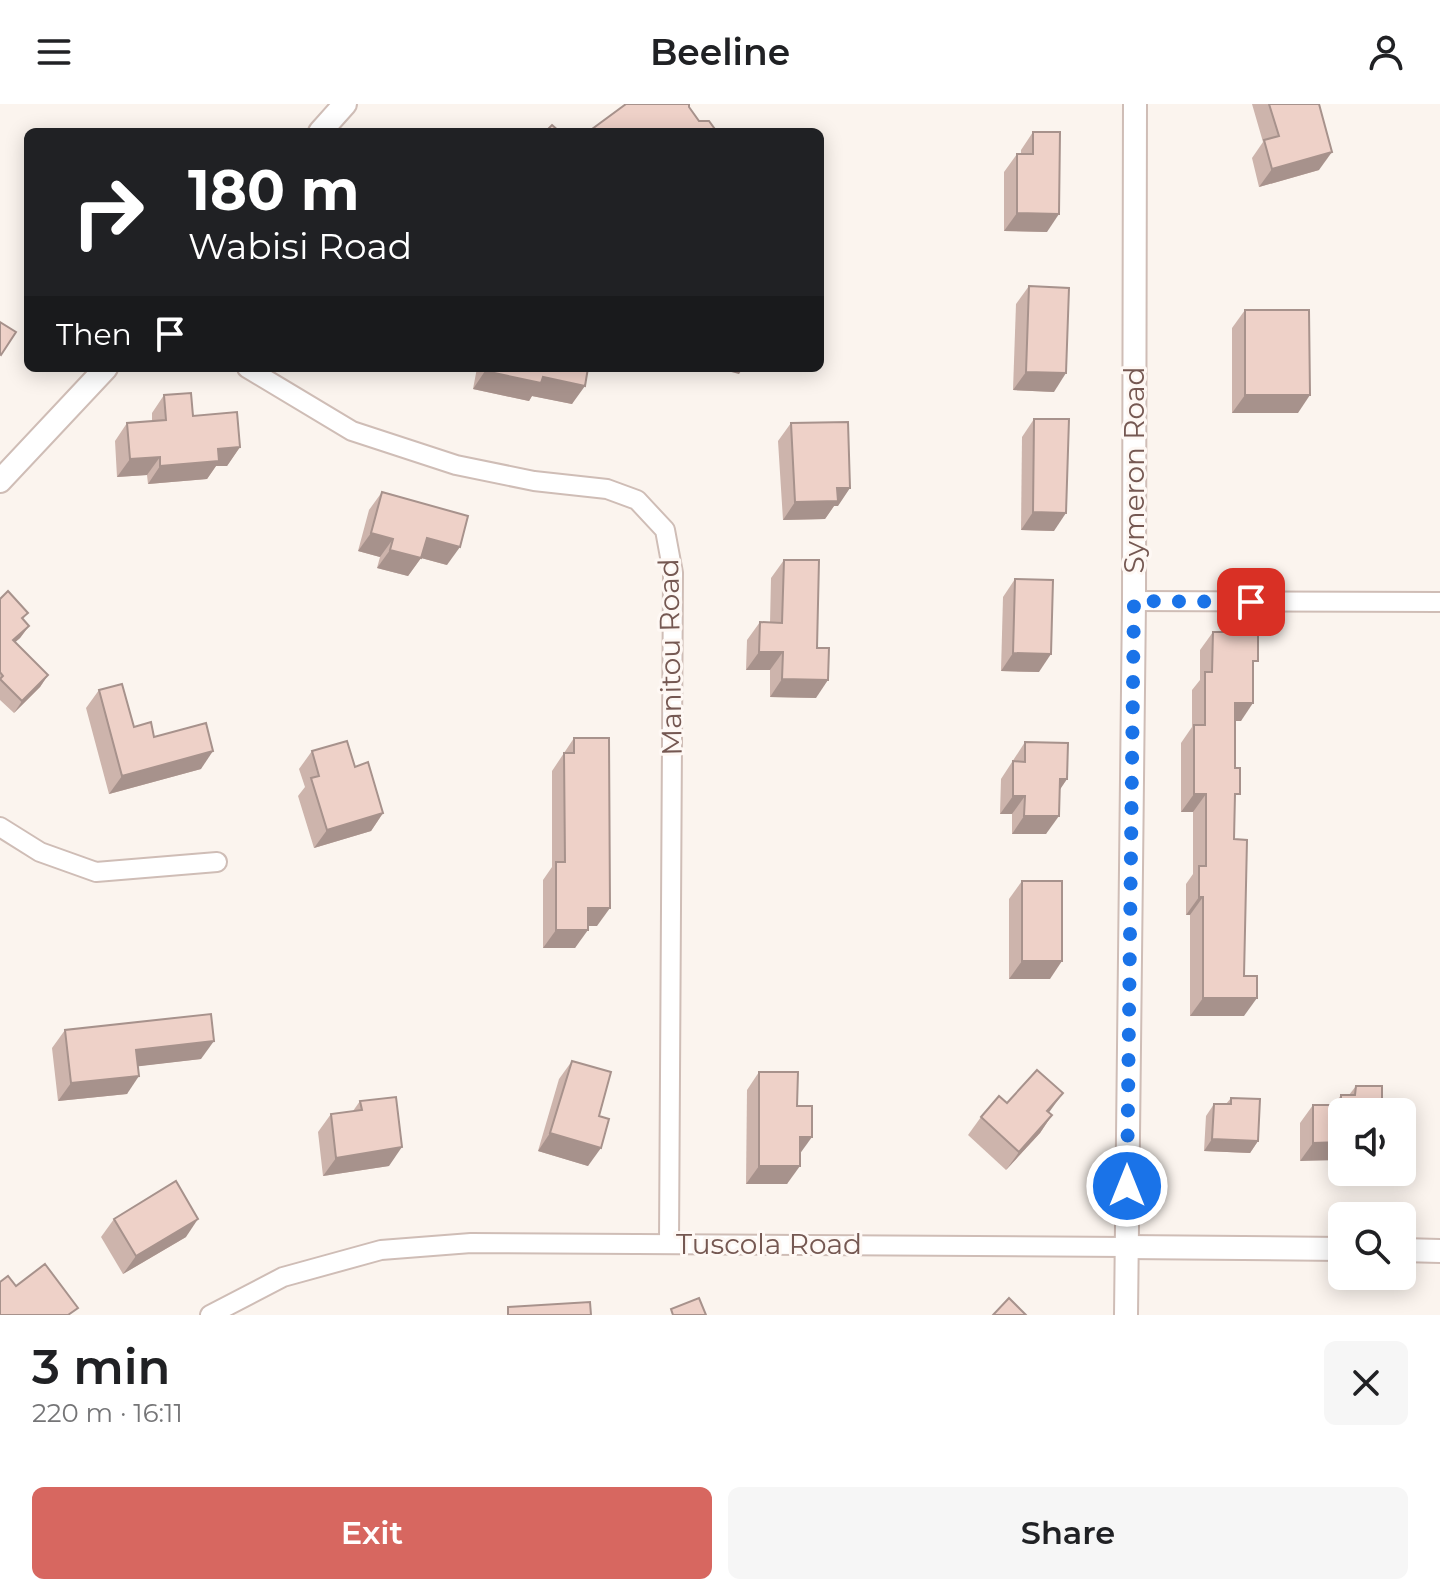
<!DOCTYPE html>
<meta charset="utf-8">
<style>
:root{--surface:#fff;--page:#f6f6f6;--text:#202124;--muted:#757577;--accent:#d76760}
body{margin:0;font-family:Montserrat,sans-serif;background:var(--page);color:var(--text);height:100vh;display:flex;flex-direction:column;font-size:30px;white-space:nowrap}
*{box-sizing:border-box;margin:0}
p{font-size:26px;color:var(--muted)}
.icon{flex:none;width:44px;height:44px;fill:none;stroke:currentColor;stroke-width:2;stroke-linecap:round;stroke-linejoin:round}
.map{position:relative;height:1211px;overflow:hidden}
.sheet{display:flex;flex-direction:column;background:var(--surface);flex:1}
.sheet>*{flex:none}
.hud{position:absolute;left:24px;top:24px;width:800px;height:244px;border-radius:12px;box-shadow:0 4px 20px #0003;background:#202124;color:#fff;overflow:hidden}
.tools{position:absolute;left:1328px;top:994px;display:grid;gap:16px}
.tools a{display:grid;place-items:center;width:88px;height:88px;border-radius:12px;background:var(--surface);box-shadow:0 4px 20px #0003;font-size:40px}
.pin{position:absolute;display:grid;place-items:center;width:68px;height:68px;color:#fff;margin:-34px;border-radius:16px;box-shadow:0 4px 12px #0006}
.me{position:absolute;width:88px;margin:-44px;rotate:0deg;stroke-linejoin:round;filter:drop-shadow(0 0 6px #0008)}
.turn{display:flex;align-items:center;gap:28px;height:168px;padding:0 32px;font-size:36px}
.turn .icon{width:104px;height:104px;stroke-width:2.5}
.turn b{display:block;font-size:56px;line-height:68px}
.then{display:flex;align-items:center;height:76px;padding:0 32px;background:#0003;gap:16px;font-size:30px}
.round{display:grid;place-items:center;flex:none;width:84px;height:84px;border-radius:12px;background:var(--page)}
.headline{display:flex;align-items:center;justify-content:space-between;height:136px;padding:0 32px}
h1{font-size:48px;font-weight:600;line-height:60px}
.button{display:flex;gap:16px;margin-top:auto;padding:16px 32px}
.button a{flex:1;height:92px;border-radius:12px;background:var(--accent);color:#fff;font-size:32px;font-weight:600;line-height:92px;text-align:center}
.button a+a{background:var(--page);color:var(--text)}
header{display:flex;justify-content:space-between;align-items:center;height:104px;padding:0 32px;background:var(--surface);font-size:36px;font-weight:600}
.map>svg:first-child{display:block}
</style>
<header><svg class="icon" aria-label="menu" viewBox="0 0 24 24"><path d="M4 6h16M4 12h16M4 18h16"/></svg>Beeline<svg class="icon" aria-label="person" viewBox="0 0 24 24"><circle cx="12" cy="8" r="4"/><path d="M4 21q1-7 8-7t8 7"/></svg></header>
<div class="map">
<svg width="1440" height="1211" viewBox="0 0 1440 1211">
<rect width="100%" height="100%" fill="#fbf4ee"/>
<g fill="none" stroke-linecap="round" stroke-linejoin="round">
<!-- minor casing -->
<g stroke="#cfbdb6" stroke-width="22">
<g id="minor">
<path d="M247,264L352,327L456,361L534,377L607,385L637,396L665,426L673,469L669,1139"/>
<path d="M1134,497L1440,498"/>
<path d="M0,723L40,748L96,768L217,758"/>
<path d="M210,1211L283,1173L381,1146L471,1139L1126,1143"/>
</g>
</g>
<!-- tertiary casing -->
<g stroke="#cfbdb6" stroke-width="26">
<g id="tertiary">
<path d="M320,28L345,0"/>
<path d="M0,377L106,264"/>
<path d="M1126,1143L1342,1145"/>
<path d="M1402,1146L1440,1147"/>
<path d="M1126,1211L1134,497L1135,0"/>
</g>
</g>
<!-- minor -->
<use href="#minor" stroke="#fff" stroke-width="18"/>
<!-- tertiary -->
<use href="#tertiary" stroke="#fff" stroke-width="22"/>
</g>
<!-- wall -->
<g fill="#cdb4ac">
<path d="M1252,0H1319V66L1259,83L1252,54L1263,38Z"/>
<path d="M1033,28L1047,128L1004,127V68L1017,50H1021V46Z"/>
<path d="M1029,182L1054,288L1013,286L1016,200Z"/>
<path d="M1245,206L1298,309H1232V224Z"/>
<path d="M477,264H588L572,300L532,292L529,297L473,285Z"/>
<path d="M164,291L240,343L227,362H216L207,375L148,380L147,371L117,373L115,337L127,319L152,317V309Z"/>
<path d="M1034,315L1054,427L1021,426L1022,333Z"/>
<path d="M791,319L838,402H834L825,415L783,416L778,337Z"/>
<path d="M382,388L447,461L421,454L408,472L377,464L380,453L358,447L369,406Z"/>
<path d="M784,456L816,594L770,593V566H746L747,536L760,518L770,519L771,474Z"/>
<path d="M1015,475L1039,568L1001,567L1003,493Z"/>
<path d="M0,495L28,509L23,515L29,522L20,534L15,538L48,571L40,583L14,609L0,596Z"/>
<path d="M1213,528L1253,564L1241,617H1235L1234,735L1244,872V912H1190V811H1186V780L1193,770V708H1181V639L1192,623V586L1200,576V546Z"/>
<path d="M99,586L134,623L154,633L201,665L109,690L86,604Z"/>
<path d="M574,634L597,822H588L575,844H543V776L552,763V667Z"/>
<path d="M1025,638L1067,675L1059,686L1046,730H1012V710H1000L1001,675Z"/>
<path d="M312,647L355,663L383,709L371,727L314,744L298,692L305,683L299,665Z"/>
<path d="M1022,777L1050,875H1009V795Z"/>
<path d="M65,926L201,955L138,962L127,990L58,997L52,944Z"/>
<path d="M572,957L599,1012L588,1062L538,1047L559,975Z"/>
<path d="M759,968L797,1002L800,1050L787,1080H746L747,986Z"/>
<path d="M1356,982H1382L1300,1057V1019L1313,1001H1334L1341,991H1349Z"/>
<path d="M1231,994L1258,1037L1250,1049L1204,1047L1206,1012L1214,1000H1226Z"/>
<path d="M360,997L389,1062L323,1072L318,1028L331,1010L353,1007Z"/>
<path d="M1007,999L1052,1011L1040,1029L1006,1066L968,1031L981,1013Z"/>
<path d="M114,1115L186,1133L123,1170L101,1133Z"/>
</g>
<!-- shaded-wall -->
<g fill="#a7928c">
<path d="M1332,48L1319,66L1259,83L1272,65Z"/>
<path d="M1017,109L1059,110L1047,128L1004,127Z"/>
<path d="M716,264H743L739,270Z"/>
<path d="M485,267L543,273L585,282L572,300L532,292L529,297L473,285Z"/>
<path d="M1026,268L1066,269L1054,288L1013,286Z"/>
<path d="M1245,291H1310L1298,309H1232Z"/>
<path d="M240,343L227,362H216L207,375L148,380L160,362L218,345Z"/>
<path d="M160,353L147,371L117,373L130,355Z"/>
<path d="M837,384H850L838,402H834L825,415L783,416L795,398Z"/>
<path d="M1033,408L1066,409L1054,427L1021,426Z"/>
<path d="M371,429L393,435L380,453L358,447Z"/>
<path d="M427,434L460,443L447,461L414,452Z"/>
<path d="M390,446L421,454L408,472L377,464Z"/>
<path d="M29,522L20,534L4,548L13,536Z"/>
<path d="M759,548H783L770,566H746Z"/>
<path d="M1013,549L1051,550L1039,568L1001,567Z"/>
<path d="M48,571L40,583L14,609L22,597Z"/>
<path d="M782,575L828,576L816,594L770,593Z"/>
<path d="M1235,599H1253L1241,617H1222Z"/>
<path d="M213,647L201,665L109,690L122,672Z"/>
<path d="M1060,675H1067L1055,693Z"/>
<path d="M1194,690H1206L1193,708H1181Z"/>
<path d="M1013,692H1025L1012,710H1000Z"/>
<path d="M383,709L371,727L314,744L327,726Z"/>
<path d="M1024,712H1059L1046,730H1012Z"/>
<path d="M1199,793H1203L1190,811H1186Z"/>
<path d="M588,804H610L597,822H575Z"/>
<path d="M556,826H588L575,844H543Z"/>
<path d="M1022,857H1062L1050,875H1009Z"/>
<path d="M1203,894H1257L1244,912H1190Z"/>
<path d="M214,937L201,955L124,964L136,946Z"/>
<path d="M139,972L127,990L58,997L71,979Z"/>
<path d="M1063,989L1050,1007L1034,1025L1047,1007Z"/>
<path d="M1052,1011L1040,1029L1006,1066L1019,1048Z"/>
<path d="M550,1029L601,1044L588,1062L538,1047Z"/>
<path d="M800,1033H812L799,1051Z"/>
<path d="M1212,1035L1258,1037L1250,1049L1204,1047Z"/>
<path d="M1342,1038V1056L1300,1057L1313,1039Z"/>
<path d="M402,1043L389,1062L323,1072L336,1054Z"/>
<path d="M759,1062H800L787,1080H746Z"/>
<path d="M198,1115L186,1133L123,1170L136,1152Z"/>
</g>
<!-- building -->
<g fill="#eed1c8" stroke="#a7928c" stroke-width="2">
<path d="M626,0H689V3L699,17H709L717,28H588Z"/>
<path d="M1269,0H1319L1332,48L1272,65L1264,36L1279,32Z"/>
<path d="M552,21L560,28H545Z"/>
<path d="M1033,28H1060L1059,110L1017,109V50H1033Z"/>
<path d="M1029,182L1069,184L1066,269L1026,268Z"/>
<path d="M1245,206H1309L1310,291H1245Z"/>
<path d="M0,218L16,228L1,251L0,250Z"/>
<path d="M486,264H588L585,282L543,273L541,279L485,267Z"/>
<path d="M191,289L193,312L237,308L240,343L218,345L219,357L160,362V353L130,355L127,319L166,316L164,291Z"/>
<path d="M1034,315H1069L1066,409L1033,408Z"/>
<path d="M848,318L850,384H837L838,397L795,398L791,319Z"/>
<path d="M382,388L468,412L460,443L427,434L421,454L390,446L393,435L371,429Z"/>
<path d="M784,456H819L817,544H829L828,576L782,575L783,548H759L760,518L782,519Z"/>
<path d="M1015,475L1053,476L1051,550L1013,549Z"/>
<path d="M8,487L28,509L22,514L29,522L13,536L48,571L22,597L0,575L3,572L0,568V495Z"/>
<path d="M1213,528H1258V557H1253V599H1235V664H1240V690H1235L1234,735L1247,736L1244,872H1257V894H1203V793H1199V762H1206V690H1194V621H1205V568H1212Z"/>
<path d="M122,580L134,623L151,618L154,633L206,619L213,647L122,672L99,586Z"/>
<path d="M574,634H609L610,804H588V826H556V758H565L564,649H574Z"/>
<path d="M347,637L355,663L368,658L383,709L327,726L311,674L319,672L312,647Z"/>
<path d="M1025,638L1068,639L1067,675H1060L1059,712H1024L1025,692H1013V657L1025,658Z"/>
<rect x="1022" y="777" width="40" height="80"/>
<path d="M211,910L214,937L136,946L139,972L71,979L65,926Z"/>
<path d="M572,957L611,968L599,1012L609,1015L601,1044L550,1029Z"/>
<path d="M1037,966L1063,989L1047,1007L1052,1011L1019,1048L981,1013L999,992L1007,999Z"/>
<path d="M759,968H798L797,1002H812V1033H800V1062H759Z"/>
<path d="M1356,982H1382V1008H1342V1038L1313,1039V1001H1341V991H1355Z"/>
<path d="M396,993L402,1043L336,1054L331,1010L362,1006L360,997Z"/>
<path d="M1231,994L1260,995L1258,1037L1212,1035L1214,1000H1231Z"/>
<path d="M176,1077L198,1115L136,1152L114,1115Z"/>
<path d="M45,1160L78,1204L68,1211H0V1178L8,1172L16,1182Z"/>
<path d="M699,1194L706,1211H673L671,1205Z"/>
<path d="M1009,1194L1026,1211H993Z"/>
<path d="M590,1198L591,1211H508V1203Z"/>
</g>
<g fill="none" stroke-linecap="round" stroke-linejoin="round">
<!-- route -->
<path stroke="#1a73e8" stroke-width="14" stroke-dasharray="0 25.2" d="M1127,1082L1134,497L1251,498"/>
</g>
<g text-anchor="middle" dominant-baseline="central" stroke-width="6" stroke-linejoin="round" paint-order="stroke">
<!-- street labels -->
<g font-size="28" fill="#755852" stroke="#fef8f4">
<text transform="translate(1134 366) rotate(-90)">Symeron Road</text>
<text transform="translate(670 553) rotate(-91)">Manitou Road</text>
<text x="769" y="1140">Tuscola Road</text>
</g>
</g>
</svg>
<div class="tools">
<a><svg class="icon" aria-label="sound" viewBox="0 0 24 24"><path d="M4 9h4l5-4v14l-5-4H4zM17 9q2 3 0 6"/></svg></a>
<a><svg class="icon" aria-label="search" viewBox="0 0 24 24"><circle cx="10" cy="10" r="6"/><path d="M15 15l6 6"/></svg></a>
</div>
<div class="pin" style="left:1251px;top:498px;background:#d93025"><svg class="icon" aria-label="arrive" viewBox="0 0 24 24"><path d="M6 21V4h12l-3 4 3 4H6"/></svg></div>
<svg class="me" style="left:1127px;top:1082px" viewBox="-20 -20 40 40"><circle r="17" fill="#1a73e8" stroke="#fff" stroke-width="3"/><path d="M0-11L8 9 0 5-8 9z" fill="#fff"/></svg>
<div class="hud">
<div class="turn"><svg class="icon" aria-label="right" viewBox="0 0 24 24"><path d="M7 20v-9h11M14 6l5 5-5 5"/></svg><div><b>180 m</b>Wabisi Road</div></div>
<div class="then">Then<svg class="icon" aria-label="arrive" viewBox="0 0 24 24"><path d="M6 21V4h12l-3 4 3 4H6"/></svg></div>
</div>
</div>
<section class="sheet">
<div class="headline"><div><h1>3 min</h1><p>220 m · 16:11</p></div><a class="round"><svg class="icon" aria-label="close" viewBox="0 0 24 24"><path d="M6 6l12 12M18 6L6 18"/></svg></a></div>
<div class="button"><a>Exit</a><a>Share</a></div>
</section>
